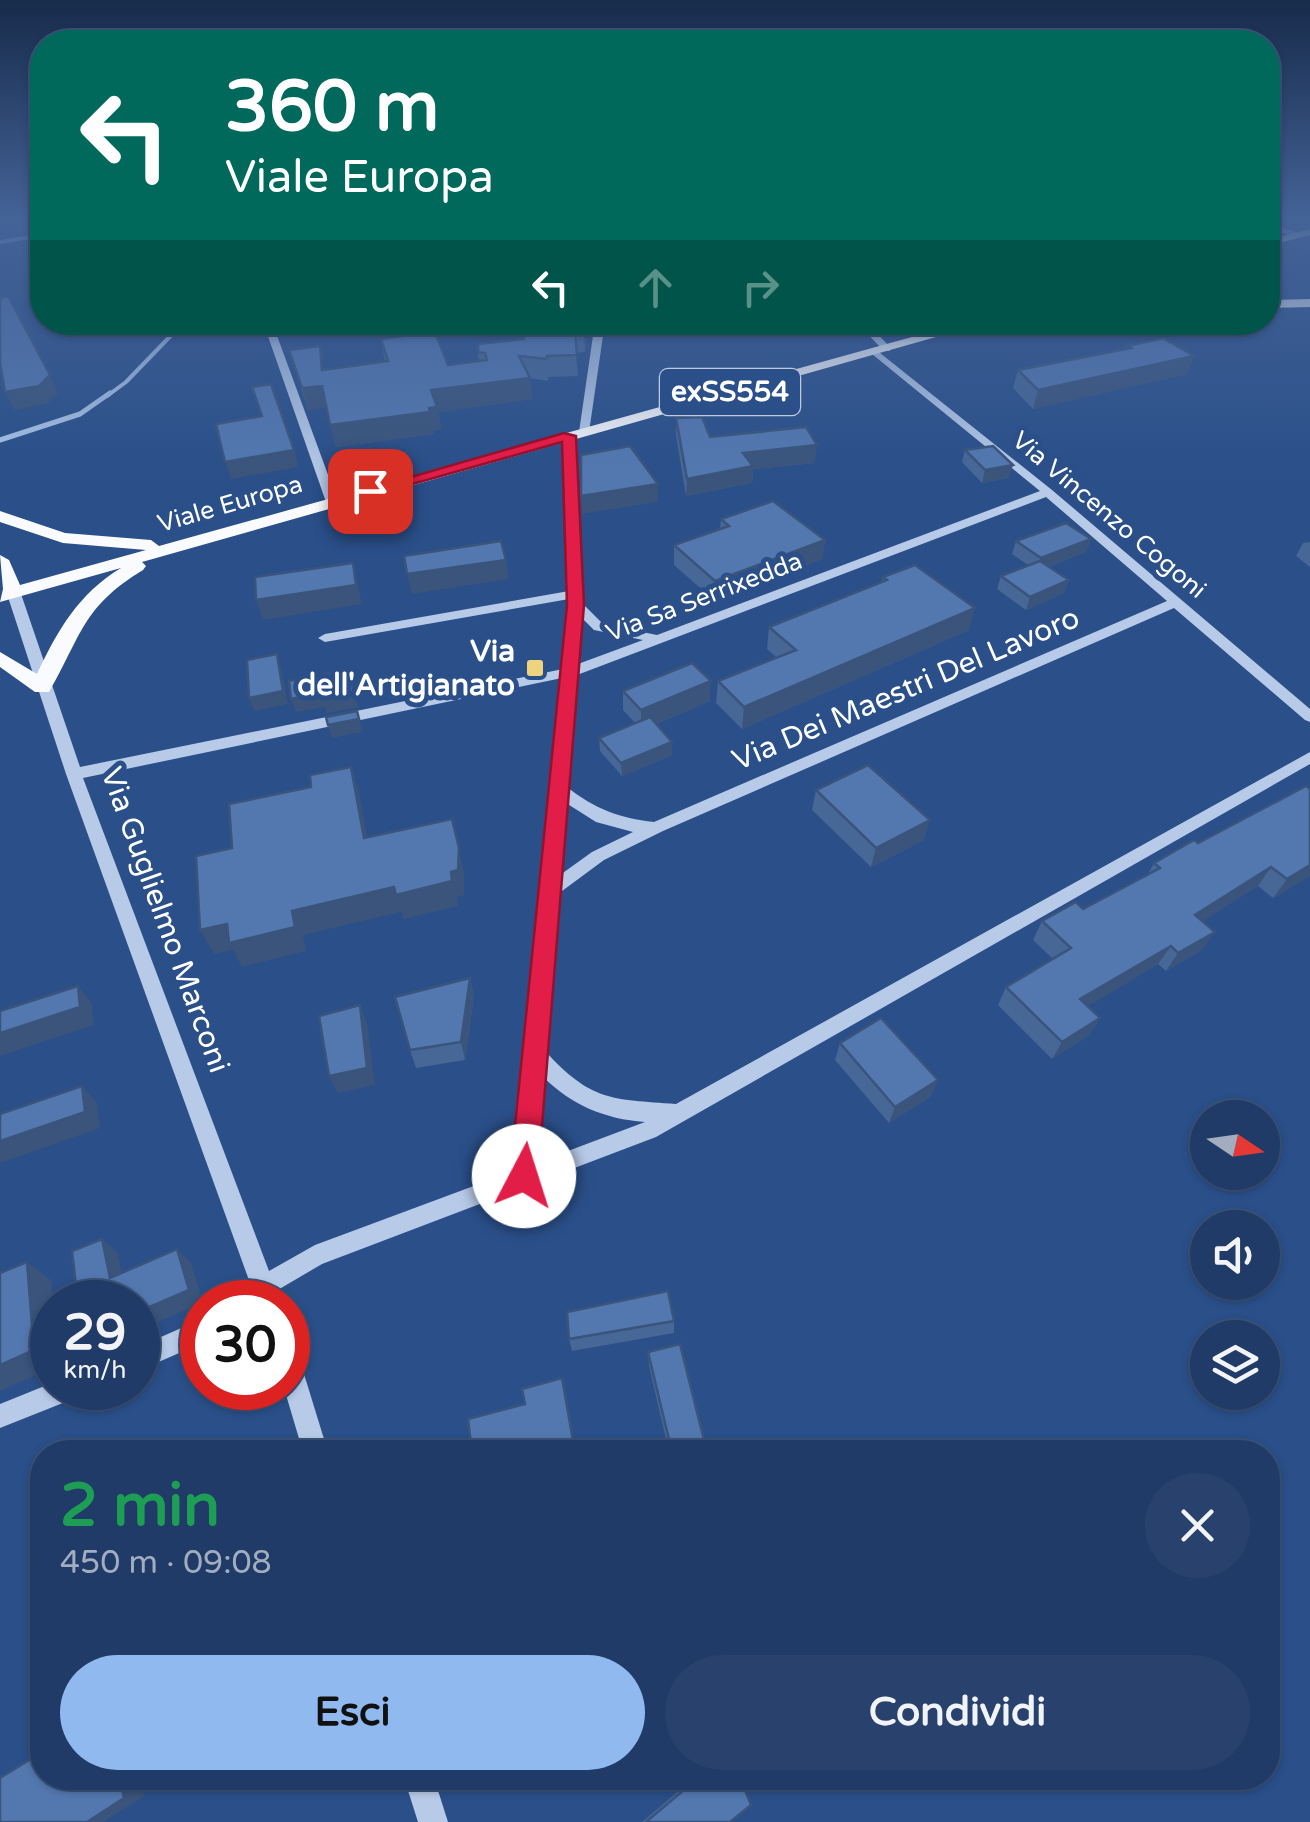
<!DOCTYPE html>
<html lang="it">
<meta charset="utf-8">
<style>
:root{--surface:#203b67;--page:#28426d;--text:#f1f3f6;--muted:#a2adc0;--line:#3d557b;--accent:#90b9f0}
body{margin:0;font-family:"Varela Round",sans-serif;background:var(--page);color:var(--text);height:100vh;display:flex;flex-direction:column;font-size:38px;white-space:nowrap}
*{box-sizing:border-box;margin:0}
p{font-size:32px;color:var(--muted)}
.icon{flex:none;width:55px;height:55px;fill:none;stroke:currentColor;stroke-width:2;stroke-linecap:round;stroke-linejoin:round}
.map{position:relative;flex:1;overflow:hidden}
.sheet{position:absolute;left:30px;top:1440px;width:1250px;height:350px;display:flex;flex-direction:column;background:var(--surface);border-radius:40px;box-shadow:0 2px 8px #0004,0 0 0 2px var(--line)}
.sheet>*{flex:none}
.banner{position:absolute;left:30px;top:30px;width:1250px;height:305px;border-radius:40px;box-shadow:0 2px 8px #0004,0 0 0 2px var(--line);background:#00695c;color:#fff;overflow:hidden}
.needle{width:65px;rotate:103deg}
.controls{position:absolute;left:1190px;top:1100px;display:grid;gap:20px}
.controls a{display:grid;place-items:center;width:90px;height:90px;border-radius:50%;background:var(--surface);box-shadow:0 2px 8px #0004,0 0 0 2px var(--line);font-size:50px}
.speed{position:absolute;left:30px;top:1280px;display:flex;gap:20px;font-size:50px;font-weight:700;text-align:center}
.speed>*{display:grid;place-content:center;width:130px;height:130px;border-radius:50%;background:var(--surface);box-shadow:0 2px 8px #0004,0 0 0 2px var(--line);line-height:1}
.speed small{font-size:25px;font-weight:400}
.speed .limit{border:15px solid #d22;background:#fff;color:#111}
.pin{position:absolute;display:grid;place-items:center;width:85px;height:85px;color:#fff;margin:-42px;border-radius:20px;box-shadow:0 5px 15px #0006}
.me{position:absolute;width:110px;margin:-55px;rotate:5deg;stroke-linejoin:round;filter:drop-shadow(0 0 8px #0008)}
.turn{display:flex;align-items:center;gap:35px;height:210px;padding:0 30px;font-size:45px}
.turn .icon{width:130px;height:130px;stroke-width:2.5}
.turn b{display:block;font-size:70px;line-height:85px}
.lanes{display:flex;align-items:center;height:95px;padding:0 30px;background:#0003;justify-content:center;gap:50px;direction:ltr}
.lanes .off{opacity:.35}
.round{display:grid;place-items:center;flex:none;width:105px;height:105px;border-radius:52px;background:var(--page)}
.summary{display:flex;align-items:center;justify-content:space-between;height:170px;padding:0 30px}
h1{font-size:60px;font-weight:800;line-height:75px;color:#1e9e55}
.cta{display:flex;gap:20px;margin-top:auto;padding:20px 30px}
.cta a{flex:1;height:115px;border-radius:60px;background:var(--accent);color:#111;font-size:40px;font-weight:800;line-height:115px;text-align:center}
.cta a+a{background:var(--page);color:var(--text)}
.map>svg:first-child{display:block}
</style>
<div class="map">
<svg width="1310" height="1822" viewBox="0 0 1310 1822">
<rect width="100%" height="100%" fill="#2a4f89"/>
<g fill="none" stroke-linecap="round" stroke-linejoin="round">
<!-- stream-far1 -->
<path stroke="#acc6e9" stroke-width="4" d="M107,396L126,382L184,322"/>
<!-- stream -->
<path stroke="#acc6e9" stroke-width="5" d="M0,440L80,414L110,393"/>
<!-- minor -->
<g fill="#b7cbe9" fill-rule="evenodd">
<path d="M1268,223L1299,233L1300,235L1296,237L1268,228Z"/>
<path d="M42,233V237L0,244V240Z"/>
<path d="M263,322H272L338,502L336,504L326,502Z"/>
<path d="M595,322H605L589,432L584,435L579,432Z"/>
<path d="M856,322H866L890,347V351H884Z"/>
<path d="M875,349L1052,490L1310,709V722L1305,720L1174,608L663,831L604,860L558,894L545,1051C592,1102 611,1099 676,1104L1310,752V764L656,1137L322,1264L276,1291L280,1302H234L237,1294L250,1283L66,774L6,591L13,587L20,591L80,767L563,669L569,599L325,642L318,638L325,634L569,591L564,436L569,433L574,436L583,604L603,624L657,635L1040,491L872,354L870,352ZM1046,497L1167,601L654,822C619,818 595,809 567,787L577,675ZM582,618L594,630L643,640L578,664ZM562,678L514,1171L315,1245L269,1271L83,778ZM566,803L596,822L633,832L592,852L560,875ZM543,1077C572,1105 604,1119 645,1122L536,1163Z"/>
<path d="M202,1319V1343L138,1371V1347Z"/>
<path d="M288,1349L296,1353L300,1361L328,1452H303L284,1388H288Z"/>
<path d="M52,1383V1388H81L78,1397L0,1428V1404Z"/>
<path d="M404,1778H434L448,1822H418Z"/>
</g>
<!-- major -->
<g fill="#fafbfe" fill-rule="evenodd">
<path d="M1310,229V235L1268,246V240Z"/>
<path d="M1310,299V307L1268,308V300Z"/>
<path d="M966,322H989L142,562L146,566L143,570C82,607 82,635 49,692H35L0,667V652L37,674C57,631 79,593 121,568L0,602L3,589L0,555L9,560L20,585L146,550L63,543L0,522V511L65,533L151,540L159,546Z"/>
</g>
</g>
<!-- wall -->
<g fill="#476797">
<path d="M396,322H399L448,365L479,361L478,352L524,339L522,322H589L590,328L585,352L576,353L578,376L548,377V381L530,378L532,399L438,412L441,429L433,430L434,434L336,447L326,407L308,410L289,350L325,369L385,362L381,339L400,336Z"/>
<path d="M1127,346L1194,356L1187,374L1033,409L1013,388L1018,370L1126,349Z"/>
<path d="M676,418L710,437L815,463L753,469L752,483L686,496L676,435Z"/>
<path d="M965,450L1009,478L982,483L962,462Z"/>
<path d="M721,519L825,540L822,559L714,600L674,565V545L720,529Z"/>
<path d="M1091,539L1086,552L1048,567L1069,580L1064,593L1026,610L997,589L1001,576L1028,565L1012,554L1016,541Z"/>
<path d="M1310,542V567L1296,556L1303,543Z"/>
<path d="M883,577L969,630L742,729L716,703L718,681L777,658L767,649L769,627L882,582Z"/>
<path d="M623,691L710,701L656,724L672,755L622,776L600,751L599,738L635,723L623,710Z"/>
<path d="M816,790L924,840L871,867L812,810Z"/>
<path d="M1198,843L1310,876L1273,898L1258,886L1202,921V950L1166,971L1158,964L1088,1006L1100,1018L1089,1035L1052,1059L998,1005L1006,987L1053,959L1033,940L1042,921L1083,909L1148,874L1154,863Z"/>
<path d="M470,978L474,996L465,1060L416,1068L410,1050Z"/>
<path d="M840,1043L938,1080L930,1097L889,1123L835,1060Z"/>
<path d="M674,1321V1333L572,1351L569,1339Z"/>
<path d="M648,1352L707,1452H669L649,1366Z"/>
<path d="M694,1778H740L730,1822H642Z"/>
</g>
<!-- shaded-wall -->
<g fill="#3a547b">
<path d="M0,220H11L13,224L0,227Z"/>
<path d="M586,322H589L590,328L585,352L584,332Z"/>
<path d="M1194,356L1187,374L1033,409L1038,390Z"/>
<path d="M50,375L58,393L47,404L14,410L5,392Z"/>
<path d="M530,378L532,399L438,412L441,429L433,430L434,434L336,447L330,425L431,390Z"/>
<path d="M322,386L327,407L308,410L302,388Z"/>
<path d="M817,445L815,463L753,469L752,483L686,496L687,479L743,453Z"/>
<path d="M294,450L299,467L231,479L225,462Z"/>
<path d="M1013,465L1009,478L982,483L985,470Z"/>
<path d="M658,484V502L582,514L581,496Z"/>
<path d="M1091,539L1086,552L1037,571L1041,558Z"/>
<path d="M825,540L822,559L714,600L715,581Z"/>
<path d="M506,560L509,579L412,594L407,574Z"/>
<path d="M353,563L362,604L263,620L256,600Z"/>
<path d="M1069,580L1064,593L1026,610L1030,597Z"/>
<path d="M975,608L969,630L742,729L744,707Z"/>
<path d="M277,654L281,667L288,704L254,711L249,698Z"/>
<path d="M349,669L358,707L327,713L325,707L296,712L291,699Z"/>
<path d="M711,681L710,701L641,730V710Z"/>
<path d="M357,711L363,732L332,738L328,725Z"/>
<path d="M672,742V755L622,776L621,763Z"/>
<path d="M351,767L359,792L372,864L364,838Z"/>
<path d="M930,820L924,840L871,867L876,848Z"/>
<path d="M459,848L464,873V895L457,897L458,906L404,919L401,912L303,935L306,951L242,967L233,950L214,954L200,930L451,872Z"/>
<path d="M1310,865V876L1273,898L1287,879Z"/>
<path d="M1271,867L1258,886L1183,934L1195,915Z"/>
<path d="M1215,932L1202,950L1166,971L1178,953Z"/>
<path d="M1171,946L1158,964L1070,1017L1080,999Z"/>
<path d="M470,978L474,996L465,1060L461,1042Z"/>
<path d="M78,986L92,1004L94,1025L0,1056V1033Z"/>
<path d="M360,1005L367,1023L375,1085L338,1093L329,1076Z"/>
<path d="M1100,1018L1089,1035L1052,1059L1062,1042Z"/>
<path d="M938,1080L930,1097L889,1123L895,1107Z"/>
<path d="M82,1086L97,1103L100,1128L0,1163V1141Z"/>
<path d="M102,1239L118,1253L125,1291L110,1278Z"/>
<path d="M177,1249L191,1263L203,1302L138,1331V1312Z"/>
<path d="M27,1262L51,1280L53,1302L52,1368L0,1391V1365Z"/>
<path d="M119,1778H140L145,1796L103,1822H87Z"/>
</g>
<!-- building -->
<g fill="#5378b0" stroke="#3a547b" stroke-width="2.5">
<path d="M8,296L50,375L39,386L5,392L0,363V298Z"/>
<path d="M399,322H431L448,365L487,360L485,353L478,352V344L524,339L522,322H586L584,332H575L577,355L547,356L546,359L519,356L530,378L431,390L437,407L429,408L430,412L330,425L322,386L302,388L289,350L320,346L322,370L388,361L381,339L403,336Z"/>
<path d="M1163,338L1194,356L1038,390L1018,370L1131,348L1127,346Z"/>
<path d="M271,384L294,450L225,462L216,424L262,416L252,387Z"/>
<path d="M702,417L710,437L806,427L817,445L743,453L753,466L687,479L676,418Z"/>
<path d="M630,446L658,484L581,496V455Z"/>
<path d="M993,446L1013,465L985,470L965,450Z"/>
<path d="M773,501L825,540L715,581L674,545L729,526L721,519Z"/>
<path d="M1066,523L1091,539L1041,558L1016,541Z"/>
<path d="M501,541L506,560L407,574L404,556Z"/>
<path d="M1040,561L1069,580L1030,597L1001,576Z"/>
<path d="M353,563L356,585L256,600L255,577Z"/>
<path d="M915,565L975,608L744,707L718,681L796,650L769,627L887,580L883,577Z"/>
<path d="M277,654L283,691L249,698L247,660Z"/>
<path d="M692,663L711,681L641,710L623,691Z"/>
<path d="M349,669L354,694L323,700L321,693L291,699L289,681Z"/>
<path d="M357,711L359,719L328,725L326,717Z"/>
<path d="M650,717L672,742L621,763L599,738Z"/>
<path d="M868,765L930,820L876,848L816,790Z"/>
<path d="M351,767L364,838L452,819L459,848L458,870L451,872L452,881L396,895L394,887L292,911L295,927L229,943L227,924L200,930L196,856L232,848L229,804L311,787L310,775Z"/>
<path d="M1306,786L1310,789V865L1287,879L1271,867L1195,915L1215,932L1178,953L1171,946L1080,999L1100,1018L1062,1042L1006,987L1071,948L1042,921L1076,902L1083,909L1160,868L1154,863L1194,840L1198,843Z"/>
<path d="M470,978L461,1042L410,1050L395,997Z"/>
<path d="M78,986L80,1007L0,1033V1011Z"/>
<path d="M360,1005L367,1068L329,1076L319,1016Z"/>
<path d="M881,1018L938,1080L895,1107L840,1043Z"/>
<path d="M82,1086L85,1112L0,1141V1114Z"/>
<path d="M102,1239L110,1278L177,1249L189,1290L138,1312V1302H78L72,1251Z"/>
<path d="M27,1262L34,1350L0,1365V1273Z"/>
<path d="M668,1291L674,1321L569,1339L567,1312Z"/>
<path d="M680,1344L707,1452H672L648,1352Z"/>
<path d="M562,1378L575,1452H472L468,1419L525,1404L522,1389Z"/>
<path d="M42,1752V1778H119L124,1798L87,1822H0V1778Z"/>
<path d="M698,1778H740L751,1805L730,1822H646Z"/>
</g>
<!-- sky -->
<linearGradient id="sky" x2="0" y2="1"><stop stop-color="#172b4b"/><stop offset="0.46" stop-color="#446397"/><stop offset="1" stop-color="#446397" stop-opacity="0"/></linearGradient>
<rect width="1310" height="476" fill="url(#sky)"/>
<!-- route -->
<path fill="#e11d48" stroke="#92132f" stroke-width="2.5" d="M564,433L576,436L584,605L538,1176L534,1185L524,1189L515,1185L510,1176L567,605L562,442L370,496L362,491Z"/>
<!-- markers -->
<rect fill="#efd47f" stroke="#2a4f89" stroke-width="4" x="525" y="658" width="20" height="20" rx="5"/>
<g text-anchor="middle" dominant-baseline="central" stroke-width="10" stroke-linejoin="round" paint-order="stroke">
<!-- far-street labels -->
<g font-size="25" fill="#fff" stroke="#2a4f89">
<text transform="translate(230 504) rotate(-16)">Viale Europa</text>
<text transform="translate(1109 515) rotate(40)">Via Vincenzo Cogoni</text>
<text transform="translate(704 597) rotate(-21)">Via Sa Serrixedda</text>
</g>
<!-- shield labels -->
<rect fill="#2a4f89" stroke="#bfcadc" stroke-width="2.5" x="660" y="369" width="140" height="46" rx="8"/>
<g font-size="28" font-weight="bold" fill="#fff">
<text x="730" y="392">exSS554</text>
</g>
<!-- poi labels -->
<g font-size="30" font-weight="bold" fill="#fff" stroke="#2a4f89" text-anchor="end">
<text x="515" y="651">Via<tspan x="515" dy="34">dell'Artigianato</tspan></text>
</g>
<!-- street labels -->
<g font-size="30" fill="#fff" stroke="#2a4f89">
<text transform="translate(906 689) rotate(-23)">Via Dei Maestri Del Lavoro</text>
<text transform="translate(165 920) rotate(70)">Via Guglielmo Marconi</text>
</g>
</g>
</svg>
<div class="controls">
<a><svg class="needle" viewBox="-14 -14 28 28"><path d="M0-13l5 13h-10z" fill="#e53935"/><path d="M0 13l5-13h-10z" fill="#a2adc0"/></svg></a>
<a><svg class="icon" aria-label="sound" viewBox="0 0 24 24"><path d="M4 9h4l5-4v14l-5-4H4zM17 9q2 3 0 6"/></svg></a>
<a><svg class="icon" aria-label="layers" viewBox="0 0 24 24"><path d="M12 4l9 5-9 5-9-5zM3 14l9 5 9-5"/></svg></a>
</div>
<div class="speed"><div>29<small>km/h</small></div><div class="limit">30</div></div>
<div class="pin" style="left:370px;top:491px;background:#d93025"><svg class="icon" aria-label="arrive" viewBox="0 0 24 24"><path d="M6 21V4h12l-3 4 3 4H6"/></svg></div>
<svg class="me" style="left:524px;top:1176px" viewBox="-20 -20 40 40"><circle r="19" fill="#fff"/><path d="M0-13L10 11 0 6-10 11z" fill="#e11d48"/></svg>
<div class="banner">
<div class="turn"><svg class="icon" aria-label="left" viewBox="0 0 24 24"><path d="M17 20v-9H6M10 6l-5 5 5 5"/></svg><div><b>360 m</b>Viale Europa</div></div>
<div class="lanes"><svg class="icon" aria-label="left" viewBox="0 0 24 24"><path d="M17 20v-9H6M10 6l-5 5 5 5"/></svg><svg class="icon off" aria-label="ahead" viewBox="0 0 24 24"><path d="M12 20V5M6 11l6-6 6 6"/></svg><svg class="icon off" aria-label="right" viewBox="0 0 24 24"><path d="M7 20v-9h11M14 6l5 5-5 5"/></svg></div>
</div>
<section class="sheet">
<div class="summary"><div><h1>2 min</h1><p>450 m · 09:08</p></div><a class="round"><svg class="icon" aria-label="close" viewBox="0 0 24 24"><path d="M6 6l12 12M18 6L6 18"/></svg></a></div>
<div class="cta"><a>Esci</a><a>Condividi</a></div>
</section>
</div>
